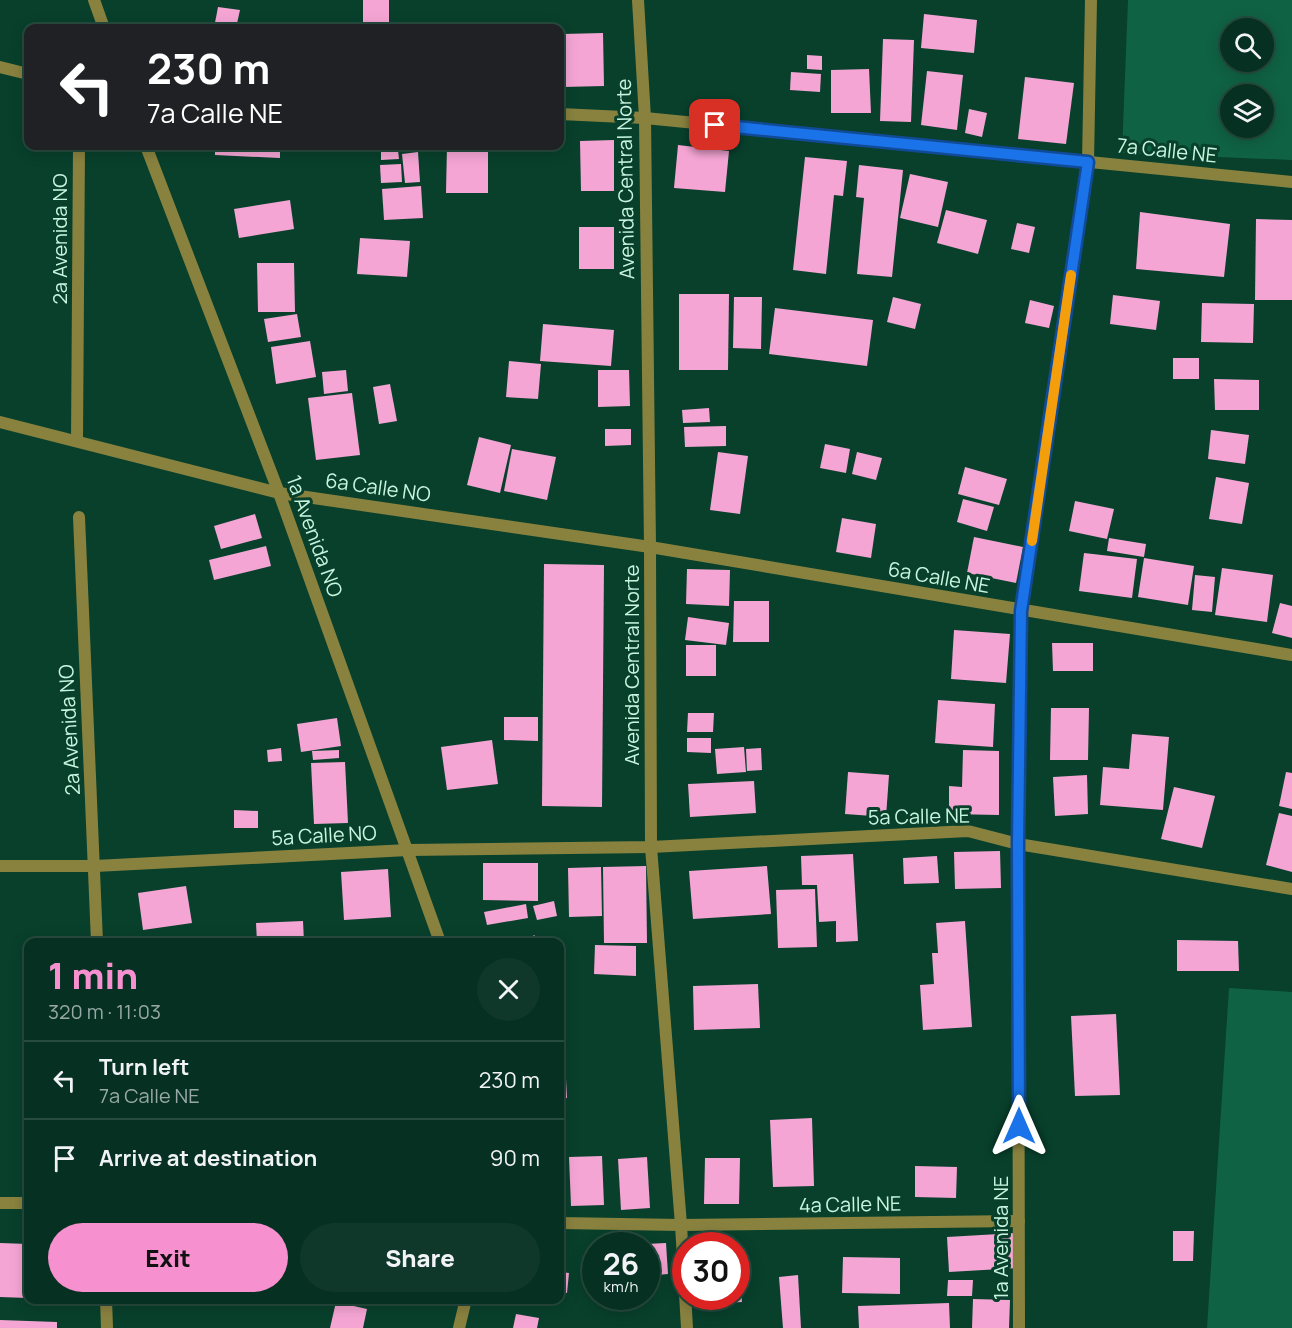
<!DOCTYPE html>
<meta charset="utf-8">
<style>
:root{--surface:#063021;--page:#0f382a;--text:#f1f3f6;--muted:#98a9a5;--line:#274b3f;--accent:#f790cf}
body{margin:0;font-family:Manrope,sans-serif;background:var(--page);color:var(--text);height:100vh;display:flex;flex-direction:column;font-size:22px;white-space:nowrap}
*{box-sizing:border-box;margin:0}
p{font-size:20px;color:var(--muted)}
.icon{flex:none;width:33px;height:33px;fill:none;stroke:currentColor;stroke-width:2;stroke-linecap:round;stroke-linejoin:round}
.map{position:relative;flex:1;overflow:hidden}
.sheet{position:absolute;left:24px;top:938px;width:540px;height:366px;display:flex;flex-direction:column;background:var(--surface);border-radius:12px;box-shadow:0 3px 15px #0003,0 0 0 2px var(--line)}
.sheet>*{flex:none}
.hud{position:absolute;left:24px;top:24px;width:540px;height:126px;border-radius:12px;box-shadow:0 3px 15px #0003,0 0 0 2px var(--line);background:#202124;color:#fff;overflow:hidden}
.tools{position:absolute;left:1220px;top:18px;display:grid;gap:12px}
.tools a{display:grid;place-items:center;width:54px;height:54px;border-radius:50%;background:var(--surface);box-shadow:0 3px 15px #0003,0 0 0 2px var(--line);font-size:30px}
.speed{position:absolute;left:582px;top:1232px;display:flex;gap:12px;font-size:30px;font-weight:700;text-align:center}
.speed>*{display:grid;place-content:center;width:78px;height:78px;border-radius:50%;background:var(--surface);box-shadow:0 3px 15px #0003,0 0 0 2px var(--line);line-height:1}
.speed small{font-size:15px;font-weight:400}
.speed .limit{border:9px solid #d22;background:#fff;color:#111}
.pin{position:absolute;display:grid;place-items:center;width:51px;height:51px;color:#fff;margin:-26px;border-radius:12px;box-shadow:0 3px 9px #0006}
.me{position:absolute;width:66px;margin:-33px;rotate:0deg;stroke-linejoin:round;filter:drop-shadow(0 0 4px #0008)}
.turn{display:flex;align-items:center;gap:21px;height:126px;padding:0 24px;font-size:27px}
.turn .icon{width:78px;height:78px;stroke-width:2.5}
.turn b{display:block;font-size:42px;line-height:51px}
.round{display:grid;place-items:center;flex:none;width:63px;height:63px;border-radius:32px;background:var(--page)}
.overview{display:flex;align-items:center;justify-content:space-between;height:102px;padding:0 24px}
h1{font-size:36px;font-weight:800;line-height:45px;color:var(--accent)}
.action{display:flex;gap:12px;margin-top:auto;padding:12px 24px}
.action a{flex:1;height:69px;border-radius:36px;background:var(--accent);color:#111;font-size:24px;font-weight:800;line-height:69px;text-align:center}
.action a+a{background:var(--page);color:var(--text)}
ul{padding:0;list-style:none}
li{display:flex;align-items:center;gap:18px;height:78px;padding:0 24px;border-top:2px solid var(--line)}
li div{flex:1}
li b{display:block;font-size:22px}
li em{font-style:normal}
.map>svg:first-child{display:block}
</style>
<div class="map">
<svg width="1292" height="1328" viewBox="0 0 1292 1328">
<rect width="100%" height="100%" fill="#08402c"/>
<!-- green -->
<g fill="#106245" fill-rule="evenodd">
<path d="M1128,0H1292V160L1122,153ZM1230,28H1263V62H1230ZM1230,94H1263V128H1230Z"/>
<path d="M1229,988L1292,992V1328H1207Z"/>
</g>
<!-- building -->
<g fill="#f5a5d4">
<rect x="363" y="0" width="26" height="28"/>
<path d="M218,7L240,10L236,28H214Z"/>
<path d="M924,14L977,20L974,53L921,48Z"/>
<path d="M603,33L604,86L563,87V34Z"/>
<path d="M883,39L914,40L911,122L880,121Z"/>
<path d="M807,55L822,56V70L807,69Z"/>
<path d="M869,69L871,113H831V70Z"/>
<path d="M927,71L963,75L957,130L921,125Z"/>
<path d="M791,72L821,74L820,92L790,90Z"/>
<path d="M1025,77L1074,83L1066,144L1018,139Z"/>
<path d="M969,109L987,113L982,137L965,133Z"/>
<path d="M614,140V191H581L580,141Z"/>
<path d="M678,145L729,151L725,192L674,188Z"/>
<path d="M215,146H280V158L215,155Z"/>
<path d="M447,146H488V193H446Z"/>
<path d="M398,150L399,159L381,160V152Z"/>
<path d="M418,152L420,182L405,183L402,154Z"/>
<path d="M805,157L847,161L843,196L834,195L826,274L793,270Z"/>
<path d="M401,164L402,182L381,183L380,165Z"/>
<path d="M859,165L903,170L892,277L857,274L864,198L856,197Z"/>
<path d="M910,174L948,182L938,227L900,218Z"/>
<path d="M421,186L423,218L384,220L382,189Z"/>
<path d="M290,200L294,229L239,238L234,209Z"/>
<path d="M946,210L987,220L978,254L937,243Z"/>
<path d="M1140,212L1230,224L1224,277L1136,269Z"/>
<path d="M1256,219L1292,220V300H1255Z"/>
<path d="M1017,223L1035,227L1029,253L1011,249Z"/>
<rect x="579" y="227" width="35" height="42"/>
<path d="M360,238L410,241L407,277L357,274Z"/>
<path d="M257,263H294L295,312H258Z"/>
<path d="M679,294H729L728,370H679Z"/>
<path d="M1113,295L1160,301L1156,330L1110,324Z"/>
<path d="M734,297H762L761,349L733,348Z"/>
<path d="M893,297L921,304L915,329L887,322Z"/>
<path d="M1030,300L1054,306L1049,328L1025,323Z"/>
<path d="M1202,303L1254,304L1253,343L1201,342Z"/>
<path d="M775,308L873,320L867,366L769,354Z"/>
<path d="M297,314L301,337L268,342L264,319Z"/>
<path d="M543,324L614,330L611,366L540,361Z"/>
<path d="M310,341L316,377L276,384L271,347Z"/>
<rect x="1173" y="358" width="26" height="21"/>
<path d="M509,361L541,364L538,399L506,397Z"/>
<path d="M346,370L348,391L324,394L322,372Z"/>
<path d="M598,370H629L630,406L598,407Z"/>
<path d="M1214,379L1259,380V410H1215Z"/>
<path d="M390,384L397,421L379,424L373,387Z"/>
<path d="M352,393L360,455L316,460L308,398Z"/>
<path d="M709,408L710,422L683,423L682,410Z"/>
<path d="M726,426V446L685,447L684,427Z"/>
<path d="M605,429H631V445L605,446Z"/>
<path d="M1211,430L1249,435L1245,464L1208,459Z"/>
<path d="M479,437L511,445L500,493L467,485Z"/>
<path d="M825,444L850,449L846,473L820,468Z"/>
<path d="M512,449L556,457L547,500L504,491Z"/>
<path d="M718,452L748,456L740,514L710,510Z"/>
<path d="M857,452L882,458L876,480L852,474Z"/>
<path d="M965,467L1007,479L999,505L958,494Z"/>
<path d="M1216,477L1249,483L1242,524L1209,519Z"/>
<path d="M963,499L994,507L987,531L957,522Z"/>
<path d="M1075,501L1114,509L1107,539L1069,531Z"/>
<path d="M255,514L262,538L221,549L214,526Z"/>
<path d="M842,518L876,524L871,558L836,552Z"/>
<path d="M974,537L1023,547L1016,583L967,573Z"/>
<path d="M1109,538L1146,544L1144,557L1107,551Z"/>
<path d="M266,546L271,566L214,580L209,560Z"/>
<path d="M1084,553L1137,559L1132,598L1079,591Z"/>
<path d="M1144,558L1194,566L1188,605L1138,597Z"/>
<path d="M544,564L604,565L602,807L542,806Z"/>
<path d="M1222,568L1273,575L1267,622L1215,615Z"/>
<path d="M687,569L730,570L729,606L686,604Z"/>
<path d="M1195,575L1215,577L1212,612L1192,610Z"/>
<path d="M734,601H769V642H733Z"/>
<path d="M1280,603L1292,606V638L1272,633Z"/>
<path d="M688,617L729,623L726,645L685,640Z"/>
<path d="M954,630L1010,634L1006,683L951,679Z"/>
<path d="M1052,643H1093V671H1053Z"/>
<rect x="686" y="645" width="30" height="31"/>
<path d="M938,700L995,704L993,747L935,743Z"/>
<path d="M1051,708H1089L1088,760H1050Z"/>
<path d="M688,713H714L713,732H687Z"/>
<path d="M504,717H538V741L504,740Z"/>
<path d="M337,718L341,746L301,752L297,724Z"/>
<path d="M1132,734L1169,737L1163,810L1100,805L1103,767L1129,769Z"/>
<path d="M687,738H711V753L687,752Z"/>
<path d="M492,740L498,784L447,790L441,747Z"/>
<path d="M744,747L746,772L717,774L715,749Z"/>
<path d="M281,748L282,761L268,762L267,750Z"/>
<path d="M761,748L762,770L747,771L746,749Z"/>
<path d="M339,750V758L313,760L312,751Z"/>
<path d="M963,750L999,751V815L949,814V786L962,787Z"/>
<path d="M345,762L348,823L314,824L311,763Z"/>
<path d="M848,772L889,775L886,817L845,814Z"/>
<path d="M1286,772L1292,773V809L1279,806Z"/>
<path d="M1087,775L1088,814L1055,816L1053,777Z"/>
<path d="M754,781L756,813L690,817L688,784Z"/>
<path d="M1174,787L1215,796L1202,848L1161,839Z"/>
<path d="M234,810L258,811V828H234Z"/>
<path d="M1279,813L1292,816V872L1266,865Z"/>
<path d="M1000,851L1001,888L955,889L954,852Z"/>
<path d="M853,854L858,941L836,942V921L819,922L817,885H802L801,856Z"/>
<path d="M937,856L939,883L904,884L903,858Z"/>
<path d="M483,863H538V901L483,900Z"/>
<path d="M646,866L647,943H604L603,867Z"/>
<path d="M767,866L771,914L693,919L689,871Z"/>
<path d="M601,867L602,916L569,917L568,868Z"/>
<path d="M388,869L391,917L344,920L341,872Z"/>
<path d="M186,886L192,923L143,930L138,893Z"/>
<path d="M815,889L817,947L778,948L776,890Z"/>
<path d="M554,901L557,916L537,920L533,906Z"/>
<path d="M526,904L528,918L487,925L484,912Z"/>
<path d="M303,921L304,942H257L256,923Z"/>
<path d="M965,921L972,1027L923,1030L920,985L934,984L932,953H938L936,923Z"/>
<path d="M534,935L541,942H527Z"/>
<path d="M1177,940L1238,941L1239,971H1177Z"/>
<path d="M595,945L636,946V976L594,974Z"/>
<path d="M758,984L760,1028L694,1030L693,986Z"/>
<path d="M1116,1014L1120,1095L1075,1096L1071,1016Z"/>
<path d="M565,1060L567,1098L560,1099V1061Z"/>
<path d="M812,1118L814,1186L773,1187L770,1120Z"/>
<path d="M602,1156L604,1205L571,1206L569,1157Z"/>
<path d="M647,1157L650,1208L621,1210L618,1159Z"/>
<path d="M705,1158H740L739,1204H704Z"/>
<path d="M915,1166L957,1167L956,1198L915,1197Z"/>
<rect x="23" y="1220" width="5" height="16"/>
<path d="M1173,1231H1194L1193,1261H1173Z"/>
<path d="M1016,1233L1018,1268L949,1272L947,1237Z"/>
<path d="M0,1243L28,1244V1298L0,1297Z"/>
<path d="M666,1243L668,1274L646,1276V1244Z"/>
<path d="M736,1249H738L742,1302L710,1304L709,1296H736Z"/>
<path d="M843,1257L900,1258V1294L842,1293Z"/>
<path d="M560,1272L569,1273L567,1293L560,1292Z"/>
<path d="M798,1275L801,1328H783L779,1277Z"/>
<path d="M948,1280H973L972,1296H947Z"/>
<path d="M157,1299H176V1301L157,1302Z"/>
<path d="M506,1299H544L543,1305L506,1302Z"/>
<path d="M973,1299L1010,1300L1009,1328H972Z"/>
<path d="M336,1302L367,1309L363,1328H330Z"/>
<path d="M949,1303L950,1328H859L858,1306Z"/>
<path d="M516,1314L539,1318L537,1328H513Z"/>
<path d="M0,1320L57,1322V1328H0Z"/>
</g>
<g fill="none" stroke-linecap="round" stroke-linejoin="round">
<!-- minor -->
<g stroke="#89823f" stroke-width="12">
<path d="M0,67L28,74"/>
<path d="M560,114L645,118L1292,182"/>
<path d="M0,422L279,493L650,547L1292,655"/>
<path d="M77,441L79,146"/>
<path d="M79,517L97,942"/>
<path d="M0,866H95L408,850L651,847L968,831L1018,844L1292,889"/>
<path d="M0,1203H28"/>
<path d="M560,1223L681,1225L1019,1221"/>
<path d="M106,1299L107,1328"/>
<path d="M1019,1328L1018,844L1021,611L1088,162L1091,0"/>
</g>
<!-- tertiary -->
<g stroke="#89823f" stroke-width="12">
<path d="M94,0L104,28"/>
<path d="M638,0L645,118L650,547L651,847L681,1225L687,1328"/>
<path d="M146,146L279,493L440,942"/>
<path d="M459,1328L466,1299"/>
</g>
</g>
<g fill="none" stroke-linecap="round" stroke-linejoin="round">
<!-- route casing -->
<g stroke="#114b97" stroke-width="15">
<path id="route" d="M715,125L1088,162L1021,611L1018,844L1019,1126"/>
</g>
<!-- route -->
<use href="#route" stroke="#1a73e8" stroke-width="10"/>
<!-- slow -->
<path stroke="#f59e0b" stroke-width="10" d="M1032,541L1071,275"/>
</g>
<g text-anchor="middle" dominant-baseline="central" stroke-width="6" stroke-linejoin="round" paint-order="stroke">
<!-- street labels -->
<g font-size="20" fill="#c8f5df" stroke="#08402c">
<text transform="translate(1167 150) rotate(6)">7a Calle NE</text>
<text transform="translate(625 179) rotate(-91)">Avenida Central Norte</text>
<text transform="translate(59 239) rotate(-90)">2a Avenida NO</text>
<text transform="translate(378 487) rotate(8)">6a Calle NO</text>
<text transform="translate(315 536) rotate(70)">1a Avenida NO</text>
<text transform="translate(939 577) rotate(10)">6a Calle NE</text>
<text transform="translate(631 665) rotate(-90)">Avenida Central Norte</text>
<text transform="translate(69 730) rotate(-93)">2a Avenida NO</text>
<text transform="translate(919 816) rotate(-1)">5a Calle NE</text>
<text transform="translate(324 835) rotate(-3)">5a Calle NO</text>
<text transform="translate(850 1204) rotate(-1)">4a Calle NE</text>
<text transform="translate(1000 1238) rotate(-90)">1a Avenida NE</text>
</g>
</g>
</svg>
<div class="tools">
<a><svg class="icon" aria-label="search" viewBox="0 0 24 24"><circle cx="10" cy="10" r="6"/><path d="M15 15l6 6"/></svg></a>
<a><svg class="icon" aria-label="layers" viewBox="0 0 24 24"><path d="M12 4l9 5-9 5-9-5zM3 14l9 5 9-5"/></svg></a>
</div>
<div class="speed"><div>26<small>km/h</small></div><div class="limit">30</div></div>
<div class="pin" style="left:715px;top:125px;background:#d93025"><svg class="icon" aria-label="arrive" viewBox="0 0 24 24"><path d="M6 21V4h12l-3 4 3 4H6"/></svg></div>
<svg class="me" style="left:1019px;top:1126px" viewBox="-20 -20 40 40"><path d="M0-17L14 15 0 8-14 15z" fill="#1a73e8" stroke="#fff" stroke-width="4"/></svg>
<div class="hud">
<div class="turn"><svg class="icon" aria-label="left" viewBox="0 0 24 24"><path d="M17 20v-9H6M10 6l-5 5 5 5"/></svg><div><b>230 m</b>7a Calle NE</div></div>
</div>
<section class="sheet">
<div class="overview"><div><h1>1 min</h1><p>320 m · 11:03</p></div><a class="round"><svg class="icon" aria-label="close" viewBox="0 0 24 24"><path d="M6 6l12 12M18 6L6 18"/></svg></a></div>
<ul>
<li><svg class="icon" aria-label="left" viewBox="0 0 24 24"><path d="M17 20v-9H6M10 6l-5 5 5 5"/></svg><div><b>Turn left</b><p>7a Calle NE</p></div><em>230 m</em></li>
<li><svg class="icon" aria-label="arrive" viewBox="0 0 24 24"><path d="M6 21V4h12l-3 4 3 4H6"/></svg><div><b>Arrive at destination</b></div><em>90 m</em></li>
</ul>
<div class="action"><a>Exit</a><a>Share</a></div>
</section>
</div>
